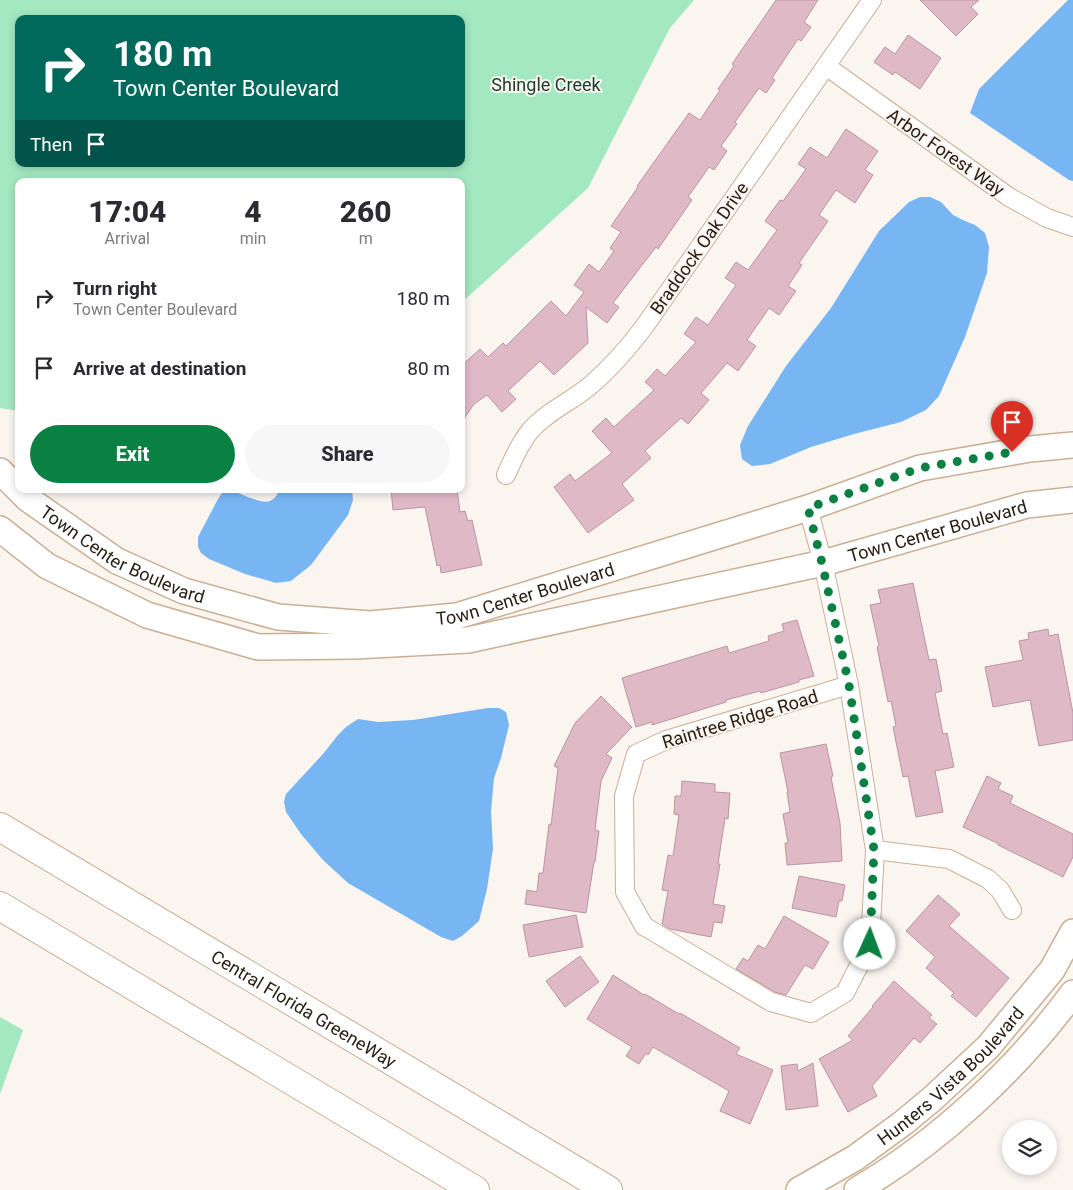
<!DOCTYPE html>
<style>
:root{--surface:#fff;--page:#f7f7f7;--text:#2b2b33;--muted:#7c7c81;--accent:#0b8043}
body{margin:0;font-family:Roboto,sans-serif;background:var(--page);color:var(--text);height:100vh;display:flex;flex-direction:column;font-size:19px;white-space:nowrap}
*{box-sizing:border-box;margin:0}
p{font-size:16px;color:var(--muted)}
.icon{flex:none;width:28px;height:28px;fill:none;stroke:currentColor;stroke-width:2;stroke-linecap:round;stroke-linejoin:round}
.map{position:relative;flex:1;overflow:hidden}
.details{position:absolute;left:15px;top:178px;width:450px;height:315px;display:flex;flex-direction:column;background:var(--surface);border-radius:10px;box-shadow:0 2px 8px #0003}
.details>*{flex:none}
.guide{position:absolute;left:15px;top:15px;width:450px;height:152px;border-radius:10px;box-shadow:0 2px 8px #0003;background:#00695c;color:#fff;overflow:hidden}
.tools{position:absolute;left:1002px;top:1120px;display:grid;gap:10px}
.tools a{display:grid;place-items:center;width:55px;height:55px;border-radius:50%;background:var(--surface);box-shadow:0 2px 8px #0003;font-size:25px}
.pin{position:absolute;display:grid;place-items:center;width:42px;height:42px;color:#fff;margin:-51px -21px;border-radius:50% 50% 50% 0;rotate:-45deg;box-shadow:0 0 5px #0007}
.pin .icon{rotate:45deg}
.me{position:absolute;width:55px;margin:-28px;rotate:2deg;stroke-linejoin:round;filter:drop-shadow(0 0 4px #0008)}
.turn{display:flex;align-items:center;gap:18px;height:105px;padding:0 15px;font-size:22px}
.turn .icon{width:65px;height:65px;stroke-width:2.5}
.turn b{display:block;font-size:35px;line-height:42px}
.then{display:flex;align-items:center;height:48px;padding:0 15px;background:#0003;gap:10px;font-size:19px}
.eta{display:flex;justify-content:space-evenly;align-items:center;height:85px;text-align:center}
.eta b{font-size:30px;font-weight:800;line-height:35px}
.cta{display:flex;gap:10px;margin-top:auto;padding:10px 15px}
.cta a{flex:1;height:58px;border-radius:30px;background:var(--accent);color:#fff;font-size:20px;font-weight:800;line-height:58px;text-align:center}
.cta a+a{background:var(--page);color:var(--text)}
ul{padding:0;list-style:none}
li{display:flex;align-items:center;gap:15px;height:70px;padding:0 15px}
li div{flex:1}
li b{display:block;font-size:19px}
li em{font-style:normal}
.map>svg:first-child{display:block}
</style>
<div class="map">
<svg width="1073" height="1190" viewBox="0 0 1073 1190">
<rect width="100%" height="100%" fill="#fbf5f0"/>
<!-- green -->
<g fill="#a3e8c0" fill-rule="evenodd">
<path d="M0,0H694L670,28L588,188L461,303V181H19V411L0,408ZM19,19H461V164H19Z"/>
<path d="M0,1017L23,1030L0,1094Z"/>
</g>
<!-- water -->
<g fill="#77b5f3">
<path d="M1068,0H1073V181L1069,180L970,113L979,89Z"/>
<path d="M920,197H930L941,202L953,215L965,221L975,225L985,233L989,247L987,273L965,337L939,396L926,410L901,422L854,434L811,447L770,464L752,466L742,459L740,445L748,426L786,366L831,308L879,231L909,202Z"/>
<path d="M229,489C237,492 262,505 270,501C275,499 278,494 279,489H352L353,500L348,515L311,565L291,581L276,583L245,574L209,559L201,553L198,547V537L218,499L222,493Z"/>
<path d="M488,708H499L506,712L509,725L501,758L494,778L491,811L493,849L487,889L479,921L462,936L453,941L441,937L348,883L323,860L301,834L286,812L284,802L286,794L323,754L338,735L346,727L358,719L378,722L413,720Z"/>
</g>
<!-- building -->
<g fill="#e0b9c7" stroke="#ba95a3">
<path d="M776,0H818L804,22L811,27L801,41L798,39L772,78L775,80L766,93L759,88L735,122L737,124L721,146L727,151L714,170L709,167L688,197L692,200L658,249L656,247L613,303L619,307L607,323L586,307L588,343L554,375L540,361L508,391L516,399L502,412L487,395L474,404L461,423V366L480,349L488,357L503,343L506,346L551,301L566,316L584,292L574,285L589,264L599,272L614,251L610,248L621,232L611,226L638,187L637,186L689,113L700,120L720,90L718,89L734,66L732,64Z"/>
<path d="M920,0H979L971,7L978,14L956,36Z"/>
<path d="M908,35L941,58L920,89L895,72L893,75L874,62L885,47L895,54Z"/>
<path d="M846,129L878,151L865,170L873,175L855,203L836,190L819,215L828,221L799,263L802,265L788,286L796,291L779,315L769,308L747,340L756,346L738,371L727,363L701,393L709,400L688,424L681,418L645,451L651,458L622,484L634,500L588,533L554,487L570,474L575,481L612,453L592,431L606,418L614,427L654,390L645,382L657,369L665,376L696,342L684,334L696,317L708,325L736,285L725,278L736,262L748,270L777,230L765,221L780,200L783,201L806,169L798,164L810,147L827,158Z"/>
<path d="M391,489H457L460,512L465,511L468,521L472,520L482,565L441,573L440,565L437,566L425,507L393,510Z"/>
<path d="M913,583L929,660L936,659L942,691L935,693L943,734L947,733L954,767L935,771L943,812L916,817L908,776L903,777L893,727L896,726L891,701L888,702L877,647L879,646L870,605L881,603L878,590Z"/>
<path d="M797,620L814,676L799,680V682L761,693L760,691L726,700V702L652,725V722L636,727L622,678L727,646L729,653L769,641L768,636L784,631L782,624Z"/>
<path d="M1048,629L1049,636L1058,634L1073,713V740L1039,746L1030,700L993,707L985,667L1023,660L1019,641L1029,639L1028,633Z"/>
<path d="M601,696L632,727L606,754L612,758L601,781L595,830L599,831L595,862H594L586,913L525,904L527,890L537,892L539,873H543L549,824L551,825L558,768L554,766L575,723Z"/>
<path d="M826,744L833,776L831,777L840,823L842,861L787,865L785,843H788L783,814L790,812L787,792H788L780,753Z"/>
<path d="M987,776L1001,783L998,789L1013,796L1010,803L1073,834V857L1063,877L998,845L999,844L963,827Z"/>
<path d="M682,781L715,784V792L730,793L728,819L725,818L718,864H720L713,904L725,906L722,923L714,922L711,937L670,929L662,924L668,891L662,890L668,855L673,856L679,815L674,814L675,796H681Z"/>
<path d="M799,876L845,885L842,901H839L836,917L792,908Z"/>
<path d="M938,895L960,914L949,926L1009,978L976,1017L951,996L954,993L926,968L935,957L906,931Z"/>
<path d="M576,915L583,947L529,957L523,925Z"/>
<path d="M784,916L829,942L813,969L805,965L786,995L775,992L736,969L743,958L748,961L758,945L765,949Z"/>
<path d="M580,956L599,982L565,1007L546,981Z"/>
<path d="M613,975L644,995L645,994L679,1014L680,1013L740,1048L736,1054L773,1070L750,1124L720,1111L729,1091L653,1047L648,1055L646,1053L639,1064L626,1056L632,1047L587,1019Z"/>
<path d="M894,981L932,1015L929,1018L937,1024L920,1043L914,1038L872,1086L877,1096L848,1112L819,1059L853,1040L848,1036L873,1007L872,1006Z"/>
<path d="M813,1063L818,1106L786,1110L781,1066L797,1064L798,1071Z"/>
</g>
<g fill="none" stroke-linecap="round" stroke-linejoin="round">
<!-- street casing -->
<g stroke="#caaf95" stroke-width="20">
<g id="street">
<path d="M826,66L1009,197L1047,218L1073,227"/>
<path d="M506,475C513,460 519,444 530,431C547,411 573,401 592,384C613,366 628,348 644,327L872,0"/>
<path d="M808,508L823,563L849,685L875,850L870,944L845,993L811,1013L771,1002L644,926L625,892L624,796L636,754L666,740L849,685"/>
<path d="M875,850L949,859L988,879L1000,890L1012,910"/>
</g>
</g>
<!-- secondary casing -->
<g stroke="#caaf95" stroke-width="28">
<g id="secondary">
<path id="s1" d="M0,471L28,499L117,561L184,591L278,617L370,624L457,616L808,508L920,468L1030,449L1073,445"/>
<path id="s2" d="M0,529L47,566L147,615L258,647L355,646L468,640L823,563L1027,505L1073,500"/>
<path id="s3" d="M799,1190L855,1158L903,1123L932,1099L988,1047L1052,970L1073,932"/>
<path d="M857,1190C939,1142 1017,1069 1073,993"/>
</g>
</g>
<!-- highway casing -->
<g stroke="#caaf95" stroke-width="30">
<g id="highway">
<path id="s4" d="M0,827L608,1190"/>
<path d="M0,906L475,1190"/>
</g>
</g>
<!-- street -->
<use href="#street" stroke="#fff" stroke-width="18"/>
<!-- secondary -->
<use href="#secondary" stroke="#fff" stroke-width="25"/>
<!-- highway -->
<use href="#highway" stroke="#fff" stroke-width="28"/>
</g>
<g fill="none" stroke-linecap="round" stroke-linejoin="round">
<!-- route -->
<path stroke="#0b8043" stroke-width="9" stroke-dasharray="0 16.2" d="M870,944L874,850L849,685L822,563L808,508L920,468L1012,452"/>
</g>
<g text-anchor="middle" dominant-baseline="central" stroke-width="4" stroke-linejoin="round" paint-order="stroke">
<!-- park labels -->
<g font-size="18" fill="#183e2a" stroke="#fbf5f0">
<text x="546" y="84">Shingle Creek</text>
</g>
<!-- street labels -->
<g font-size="18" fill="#271d13" stroke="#fbf5f0">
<text transform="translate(946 152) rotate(35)">Arbor Forest Way</text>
<text transform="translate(699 248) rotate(-55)">Braddock Oak Drive</text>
<text stroke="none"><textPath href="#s2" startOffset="979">Town Center Boulevard</textPath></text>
<text stroke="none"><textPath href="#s1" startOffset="150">Town Center Boulevard</textPath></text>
<text stroke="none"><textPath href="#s1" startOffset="570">Town Center Boulevard</textPath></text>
<text transform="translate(740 719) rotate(-17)">Raintree Ridge Road</text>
<text stroke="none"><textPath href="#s4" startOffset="354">Central Florida GreeneWay</textPath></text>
<text stroke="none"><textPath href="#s3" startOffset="191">Hunters Vista Boulevard</textPath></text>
</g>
</g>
</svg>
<div class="tools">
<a><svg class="icon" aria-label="layers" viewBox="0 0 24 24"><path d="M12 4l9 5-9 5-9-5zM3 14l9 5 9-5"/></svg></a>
</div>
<div class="pin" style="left:1012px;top:452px;background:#d93025"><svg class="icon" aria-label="arrive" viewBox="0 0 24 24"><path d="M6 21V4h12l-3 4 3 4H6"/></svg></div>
<svg class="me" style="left:870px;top:944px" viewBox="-20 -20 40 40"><circle r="19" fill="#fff"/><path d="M0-13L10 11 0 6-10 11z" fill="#0b8043"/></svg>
<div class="guide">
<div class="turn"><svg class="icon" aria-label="right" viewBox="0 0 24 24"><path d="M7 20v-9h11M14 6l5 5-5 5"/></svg><div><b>180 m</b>Town Center Boulevard</div></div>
<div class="then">Then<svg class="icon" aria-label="arrive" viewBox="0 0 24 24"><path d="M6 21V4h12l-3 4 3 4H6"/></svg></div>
</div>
<section class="details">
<div class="eta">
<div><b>17:04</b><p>Arrival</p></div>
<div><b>4</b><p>min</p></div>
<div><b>260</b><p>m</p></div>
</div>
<ul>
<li><svg class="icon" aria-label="right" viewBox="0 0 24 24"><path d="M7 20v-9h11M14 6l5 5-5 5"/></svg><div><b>Turn right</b><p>Town Center Boulevard</p></div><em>180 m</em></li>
<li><svg class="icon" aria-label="arrive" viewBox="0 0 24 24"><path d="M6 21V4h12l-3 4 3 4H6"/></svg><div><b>Arrive at destination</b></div><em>80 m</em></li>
</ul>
<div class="cta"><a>Exit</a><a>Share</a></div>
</section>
</div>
